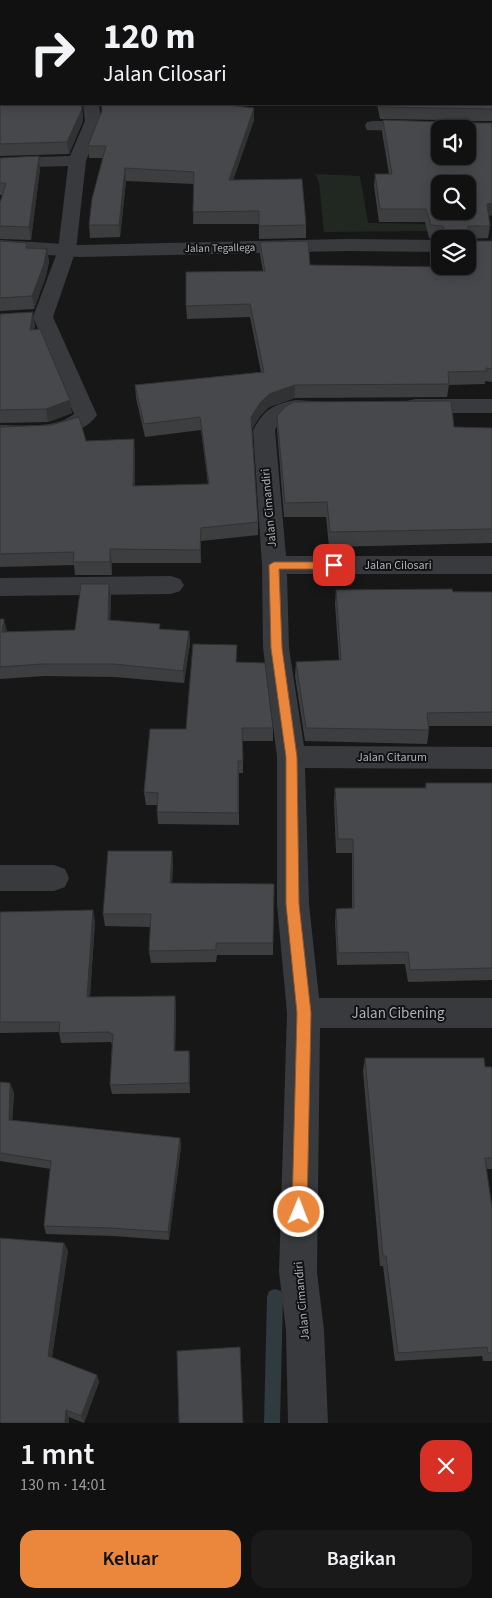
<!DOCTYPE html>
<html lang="id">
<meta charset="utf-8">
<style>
:root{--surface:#111112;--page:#1a1a1b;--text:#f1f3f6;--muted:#9c9d9f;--line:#303132;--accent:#ea873d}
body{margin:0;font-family:"Source Sans 3",sans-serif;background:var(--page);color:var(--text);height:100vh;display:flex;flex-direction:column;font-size:19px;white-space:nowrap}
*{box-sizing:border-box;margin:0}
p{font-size:16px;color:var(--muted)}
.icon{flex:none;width:28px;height:28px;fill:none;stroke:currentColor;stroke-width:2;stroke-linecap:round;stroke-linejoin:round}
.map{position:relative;height:1423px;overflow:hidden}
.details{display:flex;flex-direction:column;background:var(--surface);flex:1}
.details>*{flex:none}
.guide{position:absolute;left:0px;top:0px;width:492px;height:105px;box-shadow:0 2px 12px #0003,0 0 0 1px var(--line);background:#111112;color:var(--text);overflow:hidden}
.tools{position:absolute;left:431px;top:120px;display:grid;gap:10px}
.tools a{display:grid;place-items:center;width:45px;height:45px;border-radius:10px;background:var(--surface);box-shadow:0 2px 12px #0003,0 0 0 1px var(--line);font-size:25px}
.pin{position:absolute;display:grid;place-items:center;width:42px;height:42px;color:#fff;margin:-21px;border-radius:10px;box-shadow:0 2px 8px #0006}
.me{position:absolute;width:55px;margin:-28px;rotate:1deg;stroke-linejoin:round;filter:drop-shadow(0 0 4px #0008)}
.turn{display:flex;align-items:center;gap:18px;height:105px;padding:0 20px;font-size:22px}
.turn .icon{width:65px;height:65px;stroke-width:2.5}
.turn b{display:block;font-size:35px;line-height:42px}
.round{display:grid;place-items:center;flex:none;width:52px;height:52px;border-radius:15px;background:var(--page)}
.headline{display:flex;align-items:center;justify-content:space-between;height:85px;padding:0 20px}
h1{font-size:30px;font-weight:600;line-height:38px}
.cta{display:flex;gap:10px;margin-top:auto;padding:10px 20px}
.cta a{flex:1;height:58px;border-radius:15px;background:var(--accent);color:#111;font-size:20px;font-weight:600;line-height:58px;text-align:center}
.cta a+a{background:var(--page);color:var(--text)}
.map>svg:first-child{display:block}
</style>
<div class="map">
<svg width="492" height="1423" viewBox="0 0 492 1423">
<rect width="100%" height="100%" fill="#171718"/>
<!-- green -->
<path fill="#212821" d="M315,174L360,176L368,223L431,224L433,231L324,232L319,182Z"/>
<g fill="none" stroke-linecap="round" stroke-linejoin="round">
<!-- stream -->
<path fill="#2f3b3e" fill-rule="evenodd" d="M275,1289L281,1291L283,1297L280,1423H264L267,1297L269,1291Z"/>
<!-- minor -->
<g fill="#383a3d" fill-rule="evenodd">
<path d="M85,0H99L100,1H86Z"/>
<path d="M83,104H99L101,121L86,161L76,250L53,317L97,415C80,441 28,439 0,439V425C22,425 56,429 74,414L33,317L58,250L68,166L0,168V158L70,156L85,121Z"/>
<path d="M373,121L492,123V133H468V129H440V132L367,130L365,126L367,122Z"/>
<path d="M415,399H492V413H415L407,411L404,406L407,401Z"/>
<path d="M295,400L327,402L330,407L327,412C305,417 288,406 275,430L286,556H492V574H287L289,648L304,746L492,747V769L305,768L309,904L319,998H492V1028H320L317,1272L324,1330L328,1423H288L286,1330L279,1272L287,1013L277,904V757L263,648L262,565L253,430C265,409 272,405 295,400Z"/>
<path d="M171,576L180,579L184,585L180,591L171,594L0,596V578Z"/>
<path d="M0,865H54L65,869L69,878L65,887L54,891H0Z"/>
</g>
<!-- tertiary -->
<path fill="#383a3d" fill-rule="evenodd" d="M347,239L440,240V252L347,251L80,257L0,252V240L80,245Z"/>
</g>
<!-- wall -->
<g fill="#3c3e40">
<rect x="96" y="0" width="154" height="1"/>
<path d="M361,0H492V121H469L470,123H492V215L489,216L490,226L488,238L468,239L470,241H492V382L485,381V384L449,385L447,397L295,398L269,407L260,416L252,429L258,522V535L201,541V563H112V575H75L74,565L0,567V427L86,441L135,452V486L208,484L201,430L145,437L136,398L135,385L261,372L250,317L187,319L186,306L263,271L260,255V242L310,265L438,267L434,254L436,241H440V266H468V239L429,238L425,222H379L374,186L375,174H389L382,132L383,120L441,122L442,120L380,119L377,104H380L491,1H361Z"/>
<path d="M0,68H1V104H82L83,121L69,154L0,156Z"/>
<path d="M254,108V120L233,180L306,225V238L259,239V224H193L194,184L126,181L120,237L90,238L89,225L103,158H89L88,146Z"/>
<path d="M0,158L40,169L31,240L0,239V203L2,195H0Z"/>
<path d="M0,241L27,248L47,249L49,262L46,276L34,309L0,311Z"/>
<path d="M0,314L35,325L34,330L72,413L48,422L0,423Z"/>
<path d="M277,416L454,427L492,428V543L329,547L326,517H284L277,430Z"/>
<path d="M109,584L111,597L110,620L160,629L189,631L190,643L184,683L115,677L44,676L0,679V619L7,632L75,630Z"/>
<path d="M336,590L492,592V726H429V730L427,744L305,741L295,676L296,662L339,660L335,604Z"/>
<path d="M237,662L273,728V741H243V773H239V825L158,824L157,812V805H146L144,792L186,729Z"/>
<path d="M426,783H492V980L408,982L405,964L337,965L335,922L336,909L352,908V853H336L334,801L335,788H425Z"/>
<path d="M172,851L173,864L172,883L273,943V955H217L216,962L151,963L149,951L150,927L105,926L103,914Z"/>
<path d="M0,912L95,921L90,997L175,996L176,1007L175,1051L190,1061V1093L112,1094L110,1085L112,1045L111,1042L61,1043L59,1032L0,1033Z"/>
<path d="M365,1058L492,1067V1169H486L492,1208V1361H483L482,1356L395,1361L383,1266H380L363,1071Z"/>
<path d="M0,1082L10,1083L14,1093L12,1120L180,1138L181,1147L169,1240L113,1236L46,1234L44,1226L51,1169L0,1161Z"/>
<path d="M64,1243L68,1251L52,1357L97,1375L99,1382L84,1423L69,1417L0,1423Z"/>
</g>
<!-- shaded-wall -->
<g fill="#313234">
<path d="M82,104L83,121L69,154L67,142Z"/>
<path d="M254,108V120L229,192V180Z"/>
<path d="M39,156L40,169L31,240L29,227Z"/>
<path d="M125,168L126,181L120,237L119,225Z"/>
<path d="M492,203V215L485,217L487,204Z"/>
<path d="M47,249L49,262L46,276L34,309L32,296Z"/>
<path d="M33,312L35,325L32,343L30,330Z"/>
<path d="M295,385V398L269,407L260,416L251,430V417L260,403L269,394Z"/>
<path d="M70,400L72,413L48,422L46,409Z"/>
<path d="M134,439L135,452V500L133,486Z"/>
<path d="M201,528V563L200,550Z"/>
<path d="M110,549L112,563V575L110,562Z"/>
<path d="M109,584L111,597L110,632L108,620Z"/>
<path d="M4,619L7,631L5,644L2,632Z"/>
<path d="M189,631L190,643L184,683L183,671Z"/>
<path d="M172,851L173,864L171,896L170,883Z"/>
<path d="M93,910L95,921L89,1007L87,997Z"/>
<path d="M175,996L176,1007L175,1061L174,1051Z"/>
<path d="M189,1051L190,1061V1093L189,1083Z"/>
<path d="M10,1083L14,1093L12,1129L9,1120Z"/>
<path d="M180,1138L181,1147L169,1240L168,1232Z"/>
<path d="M64,1243L68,1251L51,1363L48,1356Z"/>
<path d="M97,1375L99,1382L84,1423L81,1416Z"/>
<path d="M66,1410L69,1417V1423H65Z"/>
</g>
<!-- building -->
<g fill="#46484b" stroke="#313234" fill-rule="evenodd">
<rect x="96" y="0" width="123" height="1"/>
<path d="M364,0H492V16H491V1H364Z"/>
<path d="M491,25L492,26V109L381,107L380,104H491Z"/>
<path d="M0,68H1V90L0,88Z"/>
<path d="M1,94V104H81L82,109L67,142L0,144V95Z"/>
<path d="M101,104H217L254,108L229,180L302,179L306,225L259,226V211L193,212L194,172L125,168L119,225H89L92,199L106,146H88L102,110Z"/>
<path d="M443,119H468L470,123H492V203L487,204L490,226H468V239L470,241H492V369L486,368L487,371L448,372L449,384L295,385L269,394L260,403L251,417L258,522L201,528L200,550L110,549V562H73L74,552L0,554V427L51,425L79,417L86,441L134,439L133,486L209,484L200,417L144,424L135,385L264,372L250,304L186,306V272L265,271L260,242L308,241L310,265L443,267L468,266V239H443L444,227L442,226L431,225L426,209H380L375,174H392L383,120L441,122ZM440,129H468V156H440ZM440,184H468V211H440Z"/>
<path d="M39,156L29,227L0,226V203L6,183H0V158Z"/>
<path d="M0,241L27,243L26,248L47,249L44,264L32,296L0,298Z"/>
<path d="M436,241H440V256Z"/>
<path d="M33,312L30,330L40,329L70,400L46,409L0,410V314Z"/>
<path d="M451,401L454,427L492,428V529L330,532L327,502L285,503L277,416L285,407L293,402Z"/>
<path d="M81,584H109L108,620L160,624L159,629L189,631L183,671L114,664H42L0,667V619H4L2,632L75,630Z"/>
<path d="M452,589L453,592H492V712L427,713L429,730L306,728L296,662L341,660L336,590Z"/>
<path d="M193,644L237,645L236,662L265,663L273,728H242L243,761H238V813L157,812L158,793L144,792L150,729H186Z"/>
<path d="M426,783H492V968L410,970L408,952L338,953L336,909L354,908L353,839H338L335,788H426Z"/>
<path d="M108,851H172L170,883L274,884L273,943H216V950L149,951L151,914H103Z"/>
<path d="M93,910L87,997L175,996L174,1051H189V1083L110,1085L113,1034H110V1032L59,1033L60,1022H0V912Z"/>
<path d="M365,1058H484L485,1067H492V1158H485L492,1208V1353H488L487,1347L398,1353L386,1256H383Z"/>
<path d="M0,1082L10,1083L9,1120L180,1138L168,1232L111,1228L44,1226L51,1161L0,1153Z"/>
<path d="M0,1238L64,1243L48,1356L97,1375L81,1416L66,1410L65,1423H0Z"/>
<path d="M240,1347L243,1423H179L177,1351Z"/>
</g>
<!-- route -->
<path fill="#ea873d" stroke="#985828" d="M274,562H334L339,565L334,569H279L282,648L297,757L299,904L311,1013L307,1212L305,1218L299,1220L294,1218L292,1212L297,1013L286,904V757L271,648L269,565Z"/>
<g text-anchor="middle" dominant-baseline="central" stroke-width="4" stroke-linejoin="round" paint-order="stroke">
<!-- far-street labels -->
<g font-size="11" fill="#a9b1b8" stroke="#121213">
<text transform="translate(220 248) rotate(-1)">Jalan Tegallega</text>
</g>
<!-- street labels -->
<g font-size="12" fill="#a9b1b8" stroke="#121213">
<text transform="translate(269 508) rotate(-95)">Jalan Cimandiri</text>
<text x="398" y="565">Jalan Cilosari</text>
<text x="392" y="757">Jalan Citarum</text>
<text transform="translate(302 1301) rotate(-95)">Jalan Cimandiri</text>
</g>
<!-- near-street labels -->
<g font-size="15" fill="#a9b1b8" stroke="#121213">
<text x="398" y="1013">Jalan Cibening</text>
</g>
</g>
</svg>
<div class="tools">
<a><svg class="icon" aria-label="sound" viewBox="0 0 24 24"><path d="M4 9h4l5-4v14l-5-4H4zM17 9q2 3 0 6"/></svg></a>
<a><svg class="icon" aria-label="search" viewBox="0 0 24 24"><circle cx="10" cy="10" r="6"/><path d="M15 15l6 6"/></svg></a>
<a><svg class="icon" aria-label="layers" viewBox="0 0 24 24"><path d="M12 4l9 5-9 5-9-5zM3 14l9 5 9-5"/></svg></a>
</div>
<div class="pin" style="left:334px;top:565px;background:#d93025"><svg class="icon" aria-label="arrive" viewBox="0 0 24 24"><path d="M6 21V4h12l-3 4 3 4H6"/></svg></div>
<svg class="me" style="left:299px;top:1212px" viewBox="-20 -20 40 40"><circle r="17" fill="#ea873d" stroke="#fff" stroke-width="3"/><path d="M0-11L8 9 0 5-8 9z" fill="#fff"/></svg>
<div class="guide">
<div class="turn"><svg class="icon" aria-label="right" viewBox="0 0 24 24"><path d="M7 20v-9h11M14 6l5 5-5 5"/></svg><div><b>120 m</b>Jalan Cilosari</div></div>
</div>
</div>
<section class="details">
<div class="headline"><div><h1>1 mnt</h1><p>130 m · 14:01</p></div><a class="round" style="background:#d93025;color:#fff"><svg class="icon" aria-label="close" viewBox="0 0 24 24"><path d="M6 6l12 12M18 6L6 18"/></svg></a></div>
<div class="cta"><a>Keluar</a><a>Bagikan</a></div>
</section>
